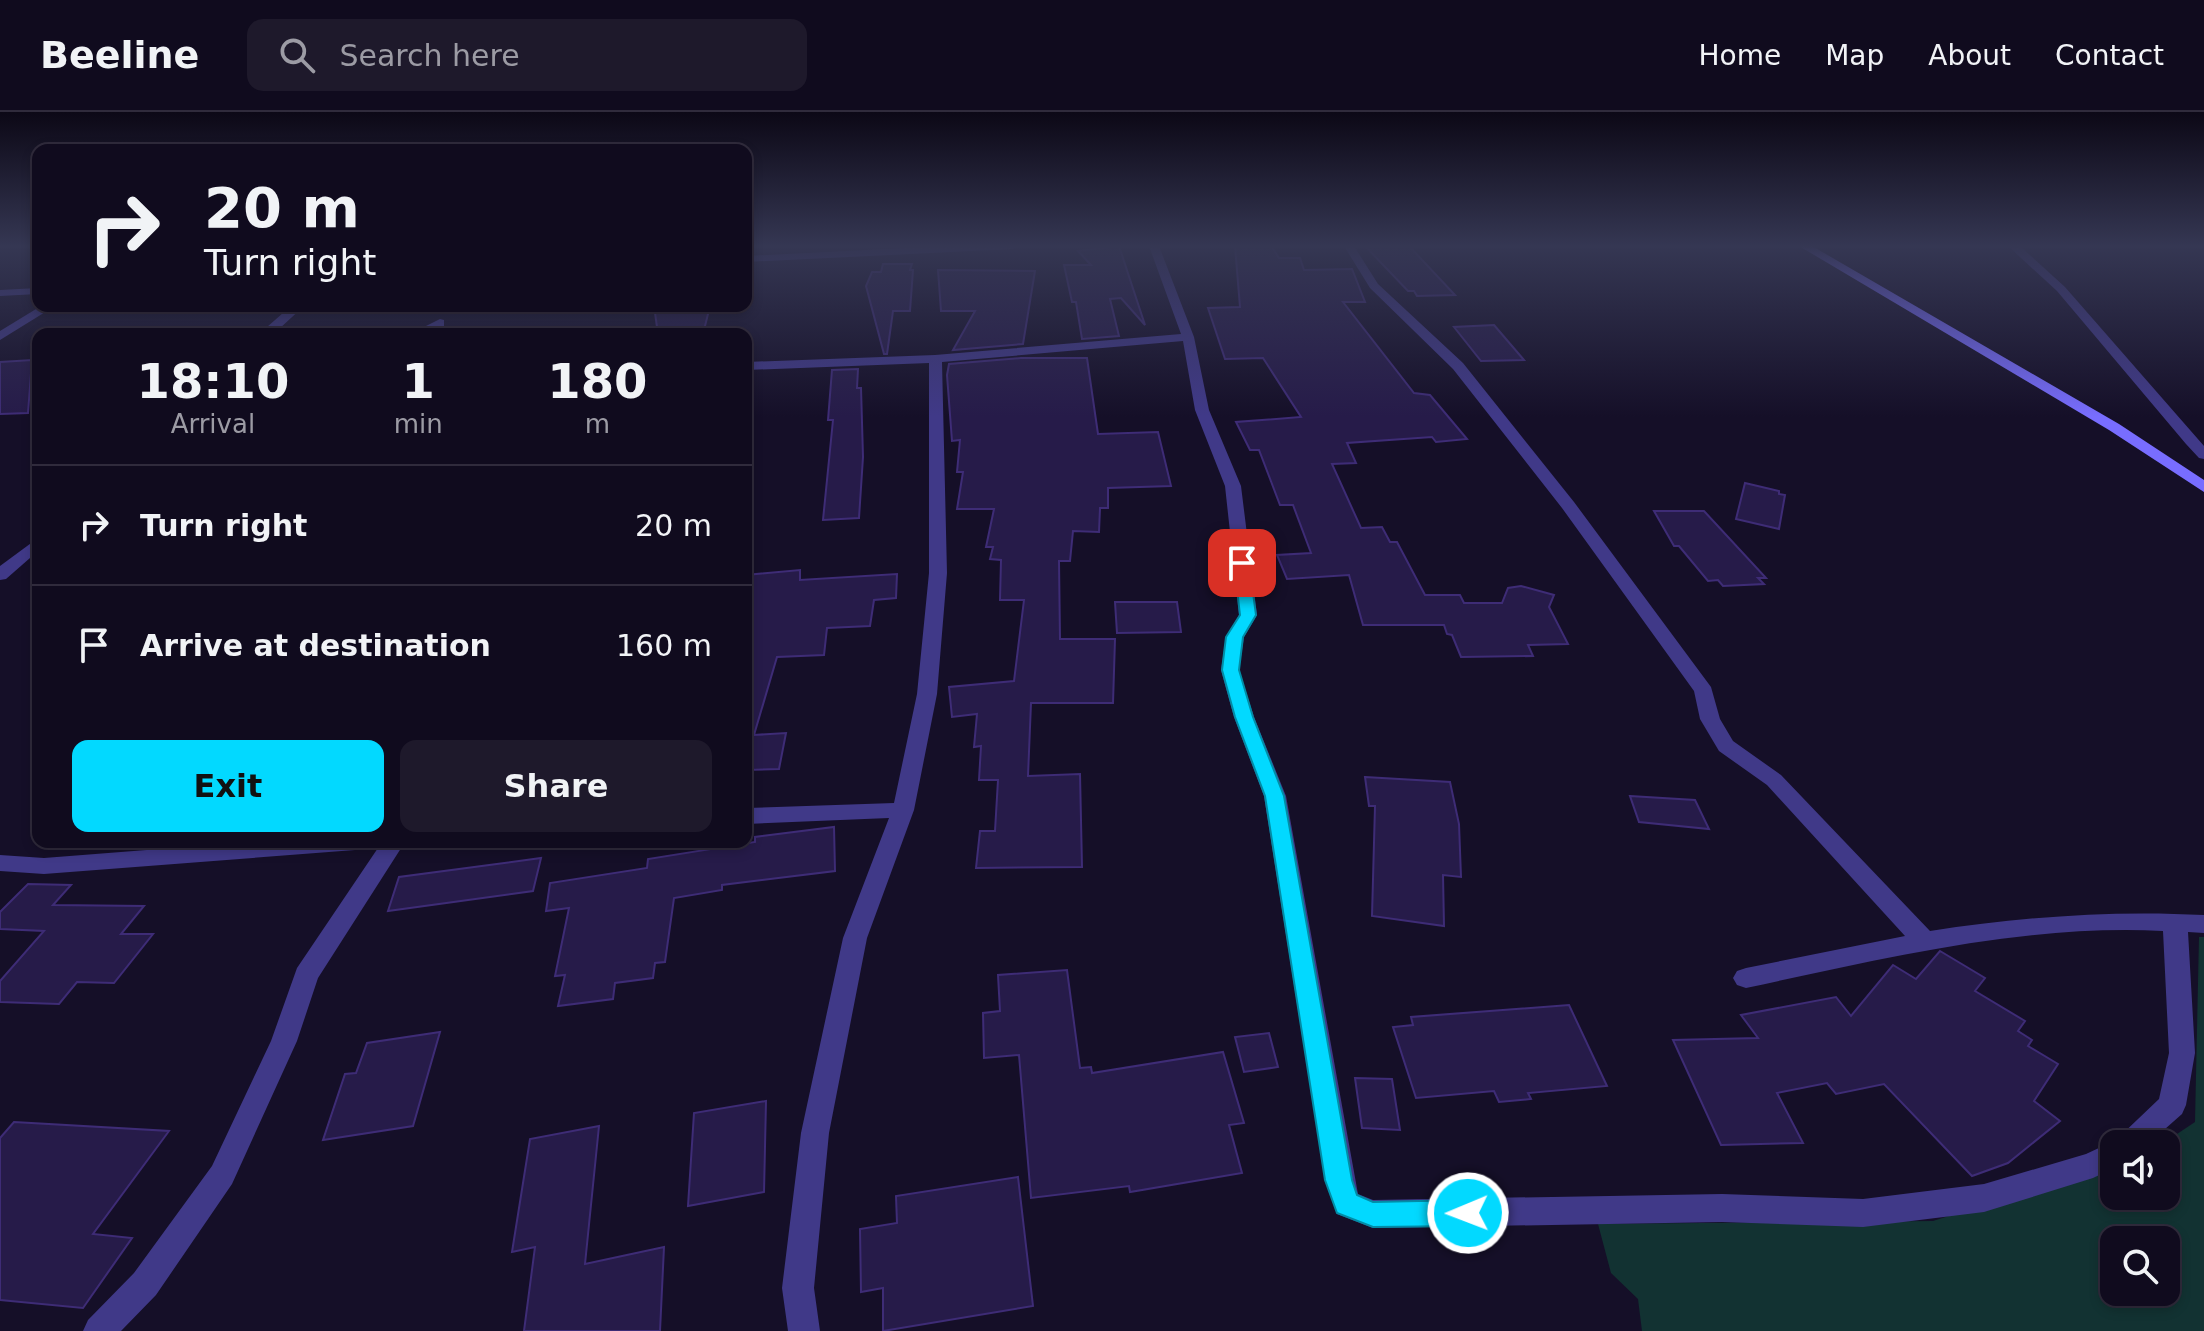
<!DOCTYPE html>
<style>
:root{--surface:#100b1e;--page:#1e192b;--text:#f1f3f6;--muted:#9c9ba4;--line:#302b3c;--accent:#02d9ff}
body{margin:0;font-family:"DejaVu Sans",sans-serif;background:var(--page);color:var(--text);height:100vh;display:flex;flex-direction:column;font-size:30px;white-space:nowrap}
*{box-sizing:border-box;margin:0}
p{font-size:26px;color:var(--muted)}
.icon{flex:none;width:44px;height:44px;fill:none;stroke:currentColor;stroke-width:2;stroke-linecap:round;stroke-linejoin:round}
.map{position:relative;flex:1;overflow:hidden}
.details{position:absolute;left:32px;top:216px;width:720px;height:520px;display:flex;flex-direction:column;background:var(--surface);border-radius:16px;box-shadow:0 4px 12px #0003,0 0 0 2px var(--line)}
.details>*{flex:none}
.hud{position:absolute;left:32px;top:32px;width:720px;height:168px;border-radius:16px;box-shadow:0 4px 12px #0003,0 0 0 2px var(--line);background:#100b1e;color:var(--text);overflow:hidden}
.controls{position:absolute;left:2100px;top:1018px;display:grid;gap:16px}
.controls a{display:grid;place-items:center;width:80px;height:80px;border-radius:16px;background:var(--surface);box-shadow:0 4px 12px #0003,0 0 0 2px var(--line);font-size:40px}
.pin{position:absolute;display:grid;place-items:center;width:68px;height:68px;color:#fff;margin:-34px;border-radius:16px;box-shadow:0 4px 12px #0006}
.me{position:absolute;width:88px;margin:-44px;rotate:269deg;stroke-linejoin:round;filter:drop-shadow(0 0 6px #0008)}
.turn{display:flex;align-items:center;gap:28px;height:168px;padding:0 40px;font-size:36px}
.turn .icon{width:104px;height:104px;stroke-width:2.5}
.turn b{display:block;font-size:56px;line-height:68px}
.eta{display:flex;justify-content:space-evenly;align-items:center;height:136px;text-align:center}
.eta b{font-size:48px;font-weight:600;line-height:56px}
.button{display:flex;gap:16px;margin-top:auto;padding:16px 40px}
.button a{flex:1;height:92px;border-radius:16px;background:var(--accent);color:#111;font-size:32px;font-weight:600;line-height:92px;text-align:center}
.button a+a{background:var(--page);color:var(--text)}
ul{padding:0;list-style:none}
li{display:flex;align-items:center;gap:24px;height:120px;padding:0 40px;border-top:2px solid var(--line)}
li div{flex:1}
li b{display:block;font-size:30px}
li em{font-style:normal}
header{display:flex;align-items:center;gap:48px;box-sizing:border-box;height:112px;padding:0 40px;background:var(--surface);border-bottom:2px solid var(--line)}
header strong{font-size:38px}
nav{display:flex;gap:44px;margin-inline-start:auto;font-size:28px}
.search{width:560px;height:72px;background:var(--page);display:flex;align-items:center;gap:20px;box-sizing:border-box;padding:0 28px;border-radius:16px;color:var(--muted);font-size:30px}
.map>svg:first-child{display:block}
</style>
<header>
<strong>Beeline</strong>
<div class="search"><svg class="icon" aria-label="search" viewBox="0 0 24 24"><circle cx="10" cy="10" r="6"/><path d="M15 15l6 6"/></svg>Search here</div>
<nav><a>Home</a><a>Map</a><a>About</a><a>Contact</a></nav>
</header>
<div class="map">
<svg width="2204" height="1219" viewBox="0 0 2204 1219">
<rect width="100%" height="100%" fill="#150f28"/>
<!-- green -->
<path fill="#123232" fill-rule="evenodd" d="M2199,825H2204V1219H1642L1638,1187L1611,1161L1598,1112L1933,1109L2114,1051V1084H2166V1032H2162L2195,1010ZM2114,1128H2166V1180H2114Z"/>
<!-- building -->
<g fill="#261b49" stroke="#3e2c76" stroke-width="2">
<path d="M1119,134L1145,213L1121,186L1110,187L1119,224L1082,227L1076,190H1072L1064,153H1091L1078,139Z"/>
<path d="M1235,134H1271L1279,146H1300L1304,158L1352,157L1365,190H1343L1414,281L1430,283L1467,327L1436,330L1432,325L1347,331L1356,351L1332,352L1361,416L1382,415L1390,430H1397L1425,483H1460L1464,491H1502L1508,476L1521,474L1554,483L1549,495L1568,532L1528,533L1533,544L1461,545L1452,523L1447,522L1444,513H1363L1349,463L1287,467L1277,443L1311,441L1293,393H1280L1259,338H1250L1236,310L1301,305L1263,246L1225,247L1208,196L1240,195Z"/>
<path d="M1365,134H1409L1455,183L1417,184L1414,179H1408Z"/>
<path d="M883,152H912L910,158H913L910,199H893L887,242H884L866,174L872,160H881Z"/>
<path d="M938,158L1035,159L1023,232L953,238L975,199H941Z"/>
<path d="M654,194H710L703,222H658Z"/>
<path d="M1494,213L1524,248L1481,249L1454,215Z"/>
<path d="M1021,246H1087L1098,322L1158,320L1171,374L1108,376V396H1100L1099,420L1073,419L1070,449H1059L1060,527H1115L1113,591H1031L1028,664L1080,662L1082,755L976,756L980,719H995L998,668H979L981,634L974,635L977,602L952,605L949,575L1014,569L1024,488H1000L1001,448L990,447L993,435H986L994,397H957L963,360H957L960,328L952,329L947,263L949,252Z"/>
<path d="M32,248L28,301L0,302V250Z"/>
<path d="M858,257L857,276H861L863,345L859,406L823,408L833,308H828L832,258Z"/>
<path d="M1745,371L1779,379V382L1785,383L1779,417L1736,407Z"/>
<path d="M1654,399H1704L1766,466H1758L1764,472L1723,474L1718,468L1708,469L1679,434H1674Z"/>
<path d="M800,458V468L897,462L896,486L874,488L870,514L827,516L824,543L777,545L754,623L786,621L779,657L746,658V463Z"/>
<path d="M1115,490H1177L1181,520L1117,521Z"/>
<path d="M1365,665L1450,670L1459,712L1461,765L1443,763L1444,814L1372,804L1375,694H1369Z"/>
<path d="M1630,684L1695,688L1709,717L1639,710Z"/>
<path d="M834,715L835,759L722,773V778L674,786L665,850L655,851L653,866L615,871L613,887L558,894L565,863L555,864L569,796L546,799L550,771L647,756L648,747L755,730V725Z"/>
<path d="M541,746L533,779L388,799L399,765Z"/>
<path d="M28,772L71,773L53,793L144,794L121,822H153L114,871L77,870L59,892L0,890V869L44,819L0,817V800Z"/>
<path d="M1940,839L1985,866L1975,879L2025,909L2018,919L2032,928L2028,934L2058,952L2034,989L2060,1009L2008,1051L1972,1064L1884,972L1836,982L1827,971L1777,981L1803,1031L1721,1033L1673,928L1758,926L1741,903L1836,885L1851,904L1893,853L1916,867Z"/>
<path d="M1067,858L1080,956L1091,955L1092,961L1223,940L1244,1011L1229,1013L1242,1061L1130,1080L1129,1074L1031,1086L1019,943L984,946L983,901L1000,899L998,863Z"/>
<path d="M1569,893L1607,974L1528,981L1531,987L1499,990L1494,979L1416,986L1393,915L1413,913L1411,905Z"/>
<path d="M440,920L413,1014L323,1028L345,962L356,961L367,931Z"/>
<path d="M1269,921L1278,955L1244,960L1235,925Z"/>
<path d="M1355,966L1392,967L1400,1018L1362,1016Z"/>
<path d="M766,989L764,1080L688,1094L694,1001Z"/>
<path d="M14,1010L169,1019L93,1122L132,1126L83,1196L0,1188V1026Z"/>
<path d="M599,1014L585,1152L664,1135L660,1219H524L535,1135L512,1140L530,1027Z"/>
<path d="M1018,1065L1033,1194L883,1219V1176L861,1180L860,1117L897,1111L896,1084Z"/>
</g>
<g fill="none" stroke-linecap="round" stroke-linejoin="round">
<!-- street -->
<g fill="#403988" fill-rule="evenodd">
<path d="M945,134H1018L1013,137L746,150V144Z"/>
<path d="M1149,134H1159L1194,225L1209,298L1241,374L1257,503L1244,525L1239,558L1254,605L1286,684L1358,1082L1373,1088L1722,1082L1863,1087L1984,1072L2086,1042L2116,1028L2159,987L2169,941L2163,819C2023,812 1882,847 1746,876L1737,873L1733,866L1737,859L1746,856L1905,824L1767,673L1719,639L1700,607L1694,579L1562,396L1453,257L1370,176L1344,134H1354L1378,172L1463,251L1574,390L1711,575L1720,607L1733,629L1781,663L1930,819C2022,805 2112,798 2204,803V821L2188,820L2195,941L2186,993L2182,1002L2148,1032H2114V1056L2093,1066L1984,1100L1863,1115L1722,1110L1373,1116L1337,1102L1325,1068L1264,684L1234,605L1221,558L1226,525L1239,503L1225,374L1195,298L1183,229L942,250L947,461L937,582L914,698L867,826L829,1021L814,1176L820,1219H788L782,1176L801,1021L843,826L889,706L746,712V696L894,691L917,582L929,461V251L746,258V250L935,243L1181,222Z"/>
<path d="M2008,134H2020L2065,175L2204,334V347L2199,346L2186,332L2057,179Z"/>
<path d="M38,176V182L0,184V178Z"/>
<path d="M41,194H55L0,228V219Z"/>
<path d="M291,194H304L279,217L302,222H259Z"/>
<path d="M440,207L444,208V214L426,222H410Z"/>
<path d="M38,426V439L6,467L0,468V454Z"/>
<path d="M249,730H366L363,736L355,738L44,762L0,759V743L44,746Z"/>
<path d="M382,730H405L318,866L297,929L232,1072L156,1183L121,1219H83L88,1208L134,1161L212,1054L271,929L297,856Z"/>
</g>
<!-- secondary -->
<path fill="#786dff" fill-rule="evenodd" d="M1799,134H1812L2119,312L2204,368V380L2109,318Z"/>
</g>
<!-- sky -->
<linearGradient id="sky" x2="0" y2="1"><stop stop-color="#0c0816"/><stop offset="0.44" stop-color="#353753"/><stop offset="1" stop-color="#353753" stop-opacity="0"/></linearGradient>
<rect width="2204" height="305" fill="url(#sky)"/>
<!-- route -->
<path fill="#02d9ff" stroke="#018da6" stroke-width="2" d="M1242,447L1249,451L1256,503L1243,525L1239,558L1253,605L1284,684L1352,1068L1357,1083L1373,1090L1468,1088L1478,1092L1481,1101L1478,1110L1468,1114L1373,1115L1337,1101L1325,1068L1265,684L1235,605L1222,558L1226,525L1240,503L1234,451Z"/>
</svg>
<div class="controls">
<a><svg class="icon" aria-label="sound" viewBox="0 0 24 24"><path d="M4 9h4l5-4v14l-5-4H4zM17 9q2 3 0 6"/></svg></a>
<a><svg class="icon" aria-label="search" viewBox="0 0 24 24"><circle cx="10" cy="10" r="6"/><path d="M15 15l6 6"/></svg></a>
</div>
<div class="pin" style="left:1242px;top:451px;background:#d93025"><svg class="icon" aria-label="arrive" viewBox="0 0 24 24"><path d="M6 21V4h12l-3 4 3 4H6"/></svg></div>
<svg class="me" style="left:1468px;top:1101px" viewBox="-20 -20 40 40"><circle r="17" fill="#02d9ff" stroke="#fff" stroke-width="3"/><path d="M0-11L8 9 0 5-8 9z" fill="#fff"/></svg>
<div class="hud">
<div class="turn"><svg class="icon" aria-label="right" viewBox="0 0 24 24"><path d="M7 20v-9h11M14 6l5 5-5 5"/></svg><div><b>20 m</b>Turn right</div></div>
</div>
<section class="details">
<div class="eta">
<div><b>18:10</b><p>Arrival</p></div>
<div><b>1</b><p>min</p></div>
<div><b>180</b><p>m</p></div>
</div>
<ul>
<li><svg class="icon" aria-label="right" viewBox="0 0 24 24"><path d="M7 20v-9h11M14 6l5 5-5 5"/></svg><div><b>Turn right</b></div><em>20 m</em></li>
<li><svg class="icon" aria-label="arrive" viewBox="0 0 24 24"><path d="M6 21V4h12l-3 4 3 4H6"/></svg><div><b>Arrive at destination</b></div><em>160 m</em></li>
</ul>
<div class="button"><a>Exit</a><a>Share</a></div>
</section>
</div>
